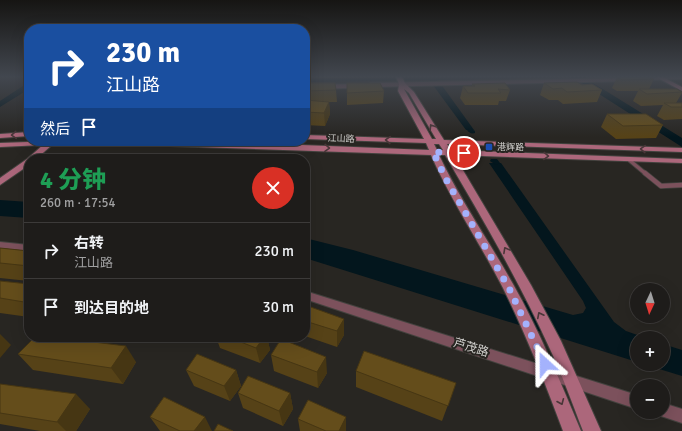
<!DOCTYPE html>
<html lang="zh">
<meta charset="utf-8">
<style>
:root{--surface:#1e1c1a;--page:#262523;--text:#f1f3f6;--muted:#a1a1a2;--line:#3c3a39}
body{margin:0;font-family:Signika,"Noto Sans SC",sans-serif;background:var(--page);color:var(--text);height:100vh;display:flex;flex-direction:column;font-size:15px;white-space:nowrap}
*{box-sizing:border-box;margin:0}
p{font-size:13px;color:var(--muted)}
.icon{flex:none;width:22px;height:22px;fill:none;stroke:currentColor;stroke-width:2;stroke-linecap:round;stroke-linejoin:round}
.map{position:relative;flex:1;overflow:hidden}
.details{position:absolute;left:24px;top:154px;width:286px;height:188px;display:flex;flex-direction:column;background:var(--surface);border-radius:16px;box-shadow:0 4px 16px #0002,0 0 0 1px var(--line)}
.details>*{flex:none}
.guide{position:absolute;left:24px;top:24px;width:286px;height:122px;border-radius:16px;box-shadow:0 4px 16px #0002,0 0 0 1px var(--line);background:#1a4fa0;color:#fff;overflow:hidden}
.needle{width:26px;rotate:184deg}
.tools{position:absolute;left:630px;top:283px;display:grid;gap:8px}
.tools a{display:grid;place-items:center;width:40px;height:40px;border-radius:50%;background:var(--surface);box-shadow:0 4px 16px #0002,0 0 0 1px var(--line);font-size:20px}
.pin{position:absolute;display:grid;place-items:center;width:34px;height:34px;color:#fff;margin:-17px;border:2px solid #fff;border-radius:50%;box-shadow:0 1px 4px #0007}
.me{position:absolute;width:44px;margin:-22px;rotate:336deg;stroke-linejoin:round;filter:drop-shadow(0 0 3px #0008)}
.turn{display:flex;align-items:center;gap:14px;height:84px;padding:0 16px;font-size:18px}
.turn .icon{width:52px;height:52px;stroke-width:2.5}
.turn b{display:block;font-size:28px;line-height:34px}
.then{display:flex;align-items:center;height:38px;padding:0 16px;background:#0003;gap:8px;font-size:15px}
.round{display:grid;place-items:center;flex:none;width:42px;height:42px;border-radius:21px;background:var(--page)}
.summary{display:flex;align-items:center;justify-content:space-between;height:68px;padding:0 16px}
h1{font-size:24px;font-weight:800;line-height:30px;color:#1e9e55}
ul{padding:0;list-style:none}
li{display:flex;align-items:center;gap:12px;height:56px;padding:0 16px;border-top:1px solid var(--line)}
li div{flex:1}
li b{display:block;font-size:15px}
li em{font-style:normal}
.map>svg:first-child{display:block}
</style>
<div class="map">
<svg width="682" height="431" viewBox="0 0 682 431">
<rect width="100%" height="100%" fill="#282622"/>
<!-- water -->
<g fill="#03161d">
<path d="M421,77H564L438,80L474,130H466L430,81L428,80L305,82V79Z"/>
<path d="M567,77H586V78L593,83L682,138V147L574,78Z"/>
<path d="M29,82V89L0,107V101Z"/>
<path d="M489,163H501L614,322L626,331L646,338H637V362L305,258V238L353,250L573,315L583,313L586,308L583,301Z"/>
<path d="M0,200L29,202V218L0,216Z"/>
<path d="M663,344L682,350V376L643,364H663Z"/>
</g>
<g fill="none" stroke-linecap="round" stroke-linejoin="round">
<!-- canal -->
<g fill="#03161d" fill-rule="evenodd">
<path d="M470,128L475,131V133C472,134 469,133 467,130Z"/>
<path d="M491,159H497L500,163L496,165L490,161Z"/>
</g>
<!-- lane-far1 casing -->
<g stroke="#43423e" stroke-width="5">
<path id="lane-far1" d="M628,159L646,174"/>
</g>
<!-- lane casing -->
<g stroke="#43423e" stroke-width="6">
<path id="lane" d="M645,173L661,186L682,185"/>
</g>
<!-- street casing -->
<g stroke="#43423e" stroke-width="2">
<g id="street">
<path d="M682,77V79L642,80L640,79L642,78Z"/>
<path d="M628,78L630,79V81L370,87L367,85L370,83Z"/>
<path d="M305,85L358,84L361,86L358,88L305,89Z"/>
<path d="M0,242L29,245V251L0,248Z"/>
<path d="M305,291L637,395V409L305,299Z"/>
<path d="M663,403L682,409V423L658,415L656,412H663Z"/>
</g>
</g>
<!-- secondary casing -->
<g stroke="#43423e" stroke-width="2">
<g id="secondary">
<path d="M396,77H402L405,83L414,92L444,140L682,148V152L447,144L451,150L682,159V163L454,155L531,285L561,341L601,431H583C572,403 562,374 549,347C519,281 482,218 445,155H439C460,200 489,241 513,284C539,330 561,383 581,431H563C545,383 526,334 503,288C480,243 451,201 431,155L83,143L52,145L36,159H29V165L0,185V178L27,159L43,145L0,147V143C143,136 286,145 429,150L426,143L305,139V135L424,139L398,91L399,84ZM404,89L409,93L436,139H432ZM434,144H439L443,150H437Z"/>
<path d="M656,77H663L682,87V91Z"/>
<path d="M29,132V136L0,138V134Z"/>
</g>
</g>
<!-- lane-far1 -->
<use href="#lane-far1" stroke="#7c515c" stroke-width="3.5"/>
<!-- lane -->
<use href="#lane" stroke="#7c515c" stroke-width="4.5"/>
<!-- street -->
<use href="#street" fill="#7c515c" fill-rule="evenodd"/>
<!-- secondary -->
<use href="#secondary" fill="#ac677b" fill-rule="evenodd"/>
</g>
<!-- wall -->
<g fill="#564217">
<rect x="312" y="77" width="28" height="1"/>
<path d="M617,77L654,79L649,89L682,92V93L676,103H682V119L664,120L657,116L663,105L641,106L633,101L638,91H617L612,88Z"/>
<path d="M305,83L336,90L337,102H329L330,114L325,126L305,125Z"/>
<path d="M347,83L384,91L383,103L347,105Z"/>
<path d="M544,83L582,85L602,90L597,102L563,104L558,100H549L540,95Z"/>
<path d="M472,84L510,90L506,101H499L498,105H465L460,98L463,86H472Z"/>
<path d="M607,114L663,125L656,138L616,139L601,127Z"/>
<path d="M0,248L29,251V281L0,278Z"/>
<path d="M0,281L29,284V317L0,313Z"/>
<path d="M305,312L344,335L337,347L305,336Z"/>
<path d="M124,337H151L149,340Z"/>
<path d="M216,337H267L270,350L260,363L220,348Z"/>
<path d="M18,354L136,362L123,384L33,370Z"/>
<path d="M271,355L327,373L318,388L274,371Z"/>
<path d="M186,370H236L241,386L230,401L194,386Z"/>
<path d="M356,371L456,383L442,421L356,387Z"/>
<path d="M0,384L90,409L76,431H40L0,424Z"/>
<path d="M238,393H290L293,409L283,426L243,408Z"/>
<path d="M150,417L212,431H160Z"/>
<path d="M298,419L346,431H300Z"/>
</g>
<!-- shaded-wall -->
<g fill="#463613">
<path d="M329,102L330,114L325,126L324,113Z"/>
<path d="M29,297V307L24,302Z"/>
<path d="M344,319V335L337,347V331Z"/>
<path d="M0,334L11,345L0,358Z"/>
<path d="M147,337H151L149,340Z"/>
<path d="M264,337H267L270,350L260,363L256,348Z"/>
<path d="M126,346L136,362L123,384L111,368Z"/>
<path d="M326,357L327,373L318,388L317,372Z"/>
<path d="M236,370L241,386L230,401L224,386Z"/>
<path d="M290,393L293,409L283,426L279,411Z"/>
<path d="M76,394L90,409L76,431H66L57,422Z"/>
<path d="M205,417L212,431H194Z"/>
<path d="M346,417V431H339Z"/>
</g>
<!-- building -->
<g fill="#644d1b" stroke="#463613">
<path d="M617,77H651L654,79L622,80Z"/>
<path d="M577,82L582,85L592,84L602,90L567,92L562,88L553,89L544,83Z"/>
<path d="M305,83H335L336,90L305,91Z"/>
<path d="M347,83H380L384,91L347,93Z"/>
<path d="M505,83L510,90L498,89L501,93H468L463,86H475L472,84Z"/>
<path d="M639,89H677L682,92L647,94Z"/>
<path d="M305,100L329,102L324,113L305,112Z"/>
<path d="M664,103H682V107H671Z"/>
<path d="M607,114H646L663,125L623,126Z"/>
<path d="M0,248L29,251V266L0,263Z"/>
<path d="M0,281L29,284V297L24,302L0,298Z"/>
<path d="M308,306L344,319L337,331L305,321V312Z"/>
<path d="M35,337H52L126,346L111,368L18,354Z"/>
<path d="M228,337H264L256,348Z"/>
<path d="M281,339L326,357L317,372L271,355Z"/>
<path d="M364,351L456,383L448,406L356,371Z"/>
<path d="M197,354L236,370L224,386L186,370Z"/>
<path d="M248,376L290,393L279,411L238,393Z"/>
<path d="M0,384L76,394L57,422L0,413Z"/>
<path d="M164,397L205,417L194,431H180L150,417Z"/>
<path d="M308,400L346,417L339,431H326L298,419Z"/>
<path d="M218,424L233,431H214Z"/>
</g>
<!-- one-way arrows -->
<defs><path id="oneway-chevron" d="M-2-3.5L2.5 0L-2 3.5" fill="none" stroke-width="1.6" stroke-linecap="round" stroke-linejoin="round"/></defs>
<g stroke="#493638">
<use href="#oneway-chevron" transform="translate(432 127) rotate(-122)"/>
<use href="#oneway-chevron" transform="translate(14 135) rotate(176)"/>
<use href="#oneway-chevron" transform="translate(388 140) rotate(-178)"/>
<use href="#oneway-chevron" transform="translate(327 148) rotate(2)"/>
<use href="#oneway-chevron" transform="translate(643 149) rotate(-178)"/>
<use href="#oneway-chevron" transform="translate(546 156) rotate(2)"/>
<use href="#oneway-chevron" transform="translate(506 250) rotate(-119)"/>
<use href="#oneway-chevron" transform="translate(540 315) rotate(-117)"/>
<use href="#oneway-chevron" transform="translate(561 402) rotate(67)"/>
</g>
<!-- sky -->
<linearGradient id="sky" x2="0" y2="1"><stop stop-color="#161513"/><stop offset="0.56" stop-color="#42474f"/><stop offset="1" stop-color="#42474f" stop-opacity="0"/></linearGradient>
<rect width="682" height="137" fill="url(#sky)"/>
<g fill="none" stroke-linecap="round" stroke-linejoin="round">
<!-- route -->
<path stroke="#a4b2fc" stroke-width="7" stroke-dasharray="0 12.6" d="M464,153L433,152L447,181L509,288L545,364"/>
</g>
<!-- markers -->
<rect fill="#1a4fb4" stroke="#282622" stroke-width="1.5" x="485" y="143" width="8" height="8" rx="2"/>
<g text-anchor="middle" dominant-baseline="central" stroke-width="4" stroke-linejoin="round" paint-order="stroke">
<!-- far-street labels -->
<g font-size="9" fill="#d3d2cf" stroke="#282622">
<text transform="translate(341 139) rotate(2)">江山路</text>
</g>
<!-- far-poi labels -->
<g font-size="9" fill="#d3d2cf" stroke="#282622" text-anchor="start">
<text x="497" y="147">港辉路</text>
</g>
<!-- near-street labels -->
<g font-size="12" fill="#d3d2cf" stroke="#282622">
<text transform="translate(471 348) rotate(17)">芦茂路</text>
</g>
</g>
</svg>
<div class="tools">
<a><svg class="needle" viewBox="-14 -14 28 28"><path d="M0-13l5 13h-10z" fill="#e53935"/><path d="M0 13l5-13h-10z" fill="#a1a1a2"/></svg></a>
<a>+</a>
<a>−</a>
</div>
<div class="pin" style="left:464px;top:153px;background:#d93025"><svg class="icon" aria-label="arrive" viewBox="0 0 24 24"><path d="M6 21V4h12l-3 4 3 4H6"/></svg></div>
<svg class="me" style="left:545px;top:364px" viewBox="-20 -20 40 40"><path d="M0-17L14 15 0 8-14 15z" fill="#a4b2fc" stroke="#fff" stroke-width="4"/></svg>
<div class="guide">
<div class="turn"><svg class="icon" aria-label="right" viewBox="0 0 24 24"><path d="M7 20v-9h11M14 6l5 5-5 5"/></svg><div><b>230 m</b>江山路</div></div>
<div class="then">然后<svg class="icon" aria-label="arrive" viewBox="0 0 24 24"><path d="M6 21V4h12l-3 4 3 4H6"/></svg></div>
</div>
<section class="details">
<div class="summary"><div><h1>4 分钟</h1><p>260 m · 17:54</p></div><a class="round" style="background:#d93025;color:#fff"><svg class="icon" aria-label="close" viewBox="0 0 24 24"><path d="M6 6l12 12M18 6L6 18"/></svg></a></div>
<ul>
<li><svg class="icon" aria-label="right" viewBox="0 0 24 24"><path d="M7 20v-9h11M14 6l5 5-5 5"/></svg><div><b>右转</b><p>江山路</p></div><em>230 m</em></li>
<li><svg class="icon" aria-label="arrive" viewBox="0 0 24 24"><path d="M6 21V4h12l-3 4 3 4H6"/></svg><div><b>到达目的地</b></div><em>30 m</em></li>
</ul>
</section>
</div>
